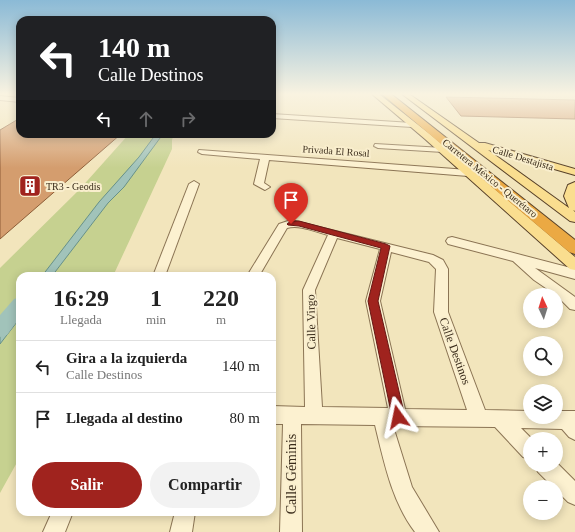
<!DOCTYPE html>
<html lang="es">
<meta charset="utf-8">
<style>
:root{--surface:#fff;--page:#f2f2f2;--text:#222;--muted:#767676;--line:#e0e0e0;--accent:#a0231e}
body{margin:0;font-family:"Times New Roman",serif;background:var(--page);color:var(--text);height:100vh;display:flex;flex-direction:column;font-size:15px;white-space:nowrap}
*{box-sizing:border-box;margin:0}
p{font-size:13px;color:var(--muted)}
.icon{flex:none;width:22px;height:22px;fill:none;stroke:currentColor;stroke-width:2;stroke-linecap:round;stroke-linejoin:round}
.map{position:relative;flex:1;overflow:hidden}
.side{position:absolute;left:16px;top:272px;width:260px;height:244px;display:flex;flex-direction:column;background:var(--surface);border-radius:12px;box-shadow:0 2px 10px #0003}
.side>*{flex:none}
.banner{position:absolute;left:16px;top:16px;width:260px;height:122px;border-radius:12px;box-shadow:0 2px 10px #0003;background:#202124;color:#fff;overflow:hidden}
.needle{width:26px;rotate:356deg}
.fabs{position:absolute;left:523px;top:288px;display:grid;gap:8px}
.fabs a{display:grid;place-items:center;width:40px;height:40px;border-radius:50%;background:var(--surface);box-shadow:0 2px 10px #0003;font-size:20px}
.pin{position:absolute;display:grid;place-items:center;width:34px;height:34px;color:#fff;margin:-41px -17px;border-radius:50% 50% 50% 0;rotate:-45deg;box-shadow:0 0 4px #0007}
.pin .icon{rotate:45deg}
.me{position:absolute;width:44px;margin:-22px;rotate:348deg;stroke-linejoin:round;filter:drop-shadow(0 0 3px #0008)}
.turn{display:flex;align-items:center;gap:14px;height:84px;padding:0 16px;font-size:18px}
.turn .icon{width:52px;height:52px;stroke-width:2.5}
.turn b{display:block;font-size:28px;line-height:34px}
.lanes{display:flex;align-items:center;height:38px;padding:0 16px;background:#0003;justify-content:center;gap:20px;direction:ltr}
.lanes .off{opacity:.35}
.eta{display:flex;justify-content:space-evenly;align-items:center;height:68px;text-align:center}
.eta b{font-size:24px;font-weight:800;line-height:28px}
.button{display:flex;gap:8px;margin-top:auto;padding:8px 16px}
.button a{flex:1;height:46px;border-radius:24px;background:var(--accent);color:#fff;font-size:16px;font-weight:800;line-height:46px;text-align:center}
.button a+a{background:var(--page);color:var(--text)}
ul{padding:0;list-style:none}
li{display:flex;align-items:center;gap:12px;height:52px;padding:0 16px;border-top:1px solid var(--line)}
li div{flex:1}
li b{display:block;font-size:15px}
li em{font-style:normal}
.map>svg:first-child{display:block}
</style>
<div class="map">
<svg width="575" height="532" viewBox="0 0 575 532">
<rect width="100%" height="100%" fill="#f2e5bc"/>
<!-- green -->
<path fill="#c6d190" d="M129,134H174L172,140V149L113,276H20V457L0,493V268L79,190Z"/>
<!-- water -->
<g fill="#a1c3ba" stroke="#679189">
<path d="M156,134H163L124,187L108,203L52,276H42L99,202L139,157Z"/>
<path d="M20,304V318L0,344V329Z"/>
</g>
<g fill="none" stroke-linecap="round" stroke-linejoin="round">
<!-- river -->
<path fill="#a1c3ba" fill-rule="evenodd" d="M20,297V317L7,335L0,337V315L14,299Z"/>
</g>
<!-- building -->
<g fill="#d49d6e" stroke="#8d5d37">
<path d="M446,97L575,100V119L461,116Z"/>
<path d="M20,118V134H121L0,239V130Z"/>
</g>
<g fill="none" stroke-linecap="round" stroke-linejoin="round">
<!-- minor casing -->
<g stroke="#8b7454" stroke-width="2">
<g id="minor">
<path d="M0,96L20,98V102L0,100Z"/>
<path d="M272,114L412,123L415,125L412,127L272,118Z"/>
<path d="M375,144L443,148L447,150L443,152L378,148L374,146Z"/>
<path d="M199,150L468,170L472,173L468,176L269,160L264,183L270,187L265,190L254,184L260,159L202,154L198,152Z"/>
<path d="M194,181L199,184L165,276H153L189,184Z"/>
<path d="M291,220L433,255L443,260L448,269V312L485,410L530,411V417H556V411H575V440L569,437L562,429L521,428L532,439H530V459L523,457L495,427L393,426L412,487L439,532H415C392,502 384,462 375,425L301,424L302,532H280L283,424H272V406L305,407L303,290L328,235C316,232 299,224 287,228L259,276H247L279,224ZM337,238L380,249L366,301L388,408L322,407L315,290ZM391,252L429,262L436,269L434,312L467,410L405,409L380,301Z"/>
<path d="M452,237L575,269V279L535,268L575,297V310L570,309L556,295L534,280L513,261L448,244L446,241L448,238Z"/>
<path d="M556,462L575,481V505L568,502L556,490V487H553L538,472L535,465H556Z"/>
<path d="M52,512H73L65,532H43Z"/>
<path d="M175,512H195L192,532H170Z"/>
</g>
</g>
<!-- major casing -->
<g stroke="#584129" stroke-width="2">
<g id="major">
<path d="M372,94H379L431,135L575,257V270L570,269L425,139Z"/>
<path d="M402,94H409L479,143H485L575,169V175L488,150L569,208L564,196L568,185L575,182V211L573,210L575,212V222L570,221Z"/>
</g>
</g>
<!-- highway casing -->
<g stroke="#584129" stroke-width="2">
<path id="highway" d="M382,94H391L575,240V254L569,252Z"/>
</g>
<!-- minor -->
<use href="#minor" fill="#fcf1d0" fill-rule="evenodd"/>
<!-- major -->
<use href="#major" fill="#fade8f" fill-rule="evenodd"/>
<!-- highway -->
<use href="#highway" fill="#eba943" fill-rule="evenodd"/>
</g>
<!-- sky -->
<linearGradient id="sky" x2="0" y2="1"><stop stop-color="#8bbad6"/><stop offset="0.56" stop-color="#f9f3e1"/><stop offset="1" stop-color="#f9f3e1" stop-opacity="0"/></linearGradient>
<rect width="575" height="168" fill="url(#sky)"/>
<!-- route -->
<path fill="#a0231e" stroke="#681714" d="M291,221H299L386,244L390,246L378,301L405,417L403,422L398,424L393,422L392,417L368,301L381,248L299,226L288,225L287,224Z"/>
<!-- icons -->
<defs>
<g id="building-square" transform="scale(1.15)"><rect x="-9" y="-9" width="18" height="18" rx="4" fill="#a0231e" stroke="#f9eecd"/><path d="M-4-6H4V6H1V3H-1V6H-4ZM-2.5-4.3h1.7v1.8h-1.7ZM.8-4.3h1.7v1.8H.8ZM-2.5-1h1.7V.8h-1.7ZM.8-1h1.7V.8H.8Z" fill="#fff"/></g>
</defs>
<g fill-rule="evenodd">
<use href="#building-square" x="30" y="186"/>
</g>
<g text-anchor="middle" dominant-baseline="central" stroke-width="4" stroke-linejoin="round" paint-order="stroke">
<!-- far-street labels -->
<g font-size="10" fill="#392b1a" stroke="#f9eecd">
<text transform="translate(336 151) rotate(4)">Privada El Rosal</text>
<text transform="translate(523 158) rotate(17)">Calle Destajista</text>
<text transform="translate(490 178) rotate(39)">Carretera México - Querétaro</text>
</g>
<!-- far-poi labels -->
<g font-size="10" fill="#392b1a" stroke="#f9eecd" text-anchor="start">
<text x="46" y="186">TR3 - Geodis</text>
</g>
<!-- street labels -->
<g font-size="12" fill="#392b1a" stroke="#f9eecd">
<text transform="translate(311 322) rotate(-91)">Calle Virgo</text>
<text transform="translate(455 351) rotate(70)">Calle Destinos</text>
</g>
<!-- near-street labels -->
<g font-size="14" fill="#392b1a" stroke="#f9eecd">
<text transform="translate(291 474) rotate(-90)">Calle Géminis</text>
</g>
</g>
</svg>
<div class="fabs">
<a><svg class="needle" viewBox="-14 -14 28 28"><path d="M0-13l5 13h-10z" fill="#e53935"/><path d="M0 13l5-13h-10z" fill="#767676"/></svg></a>
<a><svg class="icon" aria-label="search" viewBox="0 0 24 24"><circle cx="10" cy="10" r="6"/><path d="M15 15l6 6"/></svg></a>
<a><svg class="icon" aria-label="layers" viewBox="0 0 24 24"><path d="M12 4l9 5-9 5-9-5zM3 14l9 5 9-5"/></svg></a>
<a>+</a>
<a>−</a>
</div>
<div class="pin" style="left:291px;top:224px;background:#d93025"><svg class="icon" aria-label="arrive" viewBox="0 0 24 24"><path d="M6 21V4h12l-3 4 3 4H6"/></svg></div>
<svg class="me" style="left:398px;top:417px" viewBox="-20 -20 40 40"><path d="M0-17L14 15 0 8-14 15z" fill="#a0231e" stroke="#fff" stroke-width="4"/></svg>
<div class="banner">
<div class="turn"><svg class="icon" aria-label="left" viewBox="0 0 24 24"><path d="M17 20v-9H6M10 6l-5 5 5 5"/></svg><div><b>140 m</b>Calle Destinos</div></div>
<div class="lanes"><svg class="icon" aria-label="left" viewBox="0 0 24 24"><path d="M17 20v-9H6M10 6l-5 5 5 5"/></svg><svg class="icon off" aria-label="ahead" viewBox="0 0 24 24"><path d="M12 20V5M6 11l6-6 6 6"/></svg><svg class="icon off" aria-label="right" viewBox="0 0 24 24"><path d="M7 20v-9h11M14 6l5 5-5 5"/></svg></div>
</div>
<section class="side">
<div class="eta">
<div><b>16:29</b><p>Llegada</p></div>
<div><b>1</b><p>min</p></div>
<div><b>220</b><p>m</p></div>
</div>
<ul>
<li><svg class="icon" aria-label="left" viewBox="0 0 24 24"><path d="M17 20v-9H6M10 6l-5 5 5 5"/></svg><div><b>Gira a la izquierda</b><p>Calle Destinos</p></div><em>140 m</em></li>
<li><svg class="icon" aria-label="arrive" viewBox="0 0 24 24"><path d="M6 21V4h12l-3 4 3 4H6"/></svg><div><b>Llegada al destino</b></div><em>80 m</em></li>
</ul>
<div class="button"><a>Salir</a><a>Compartir</a></div>
</section>
</div>
